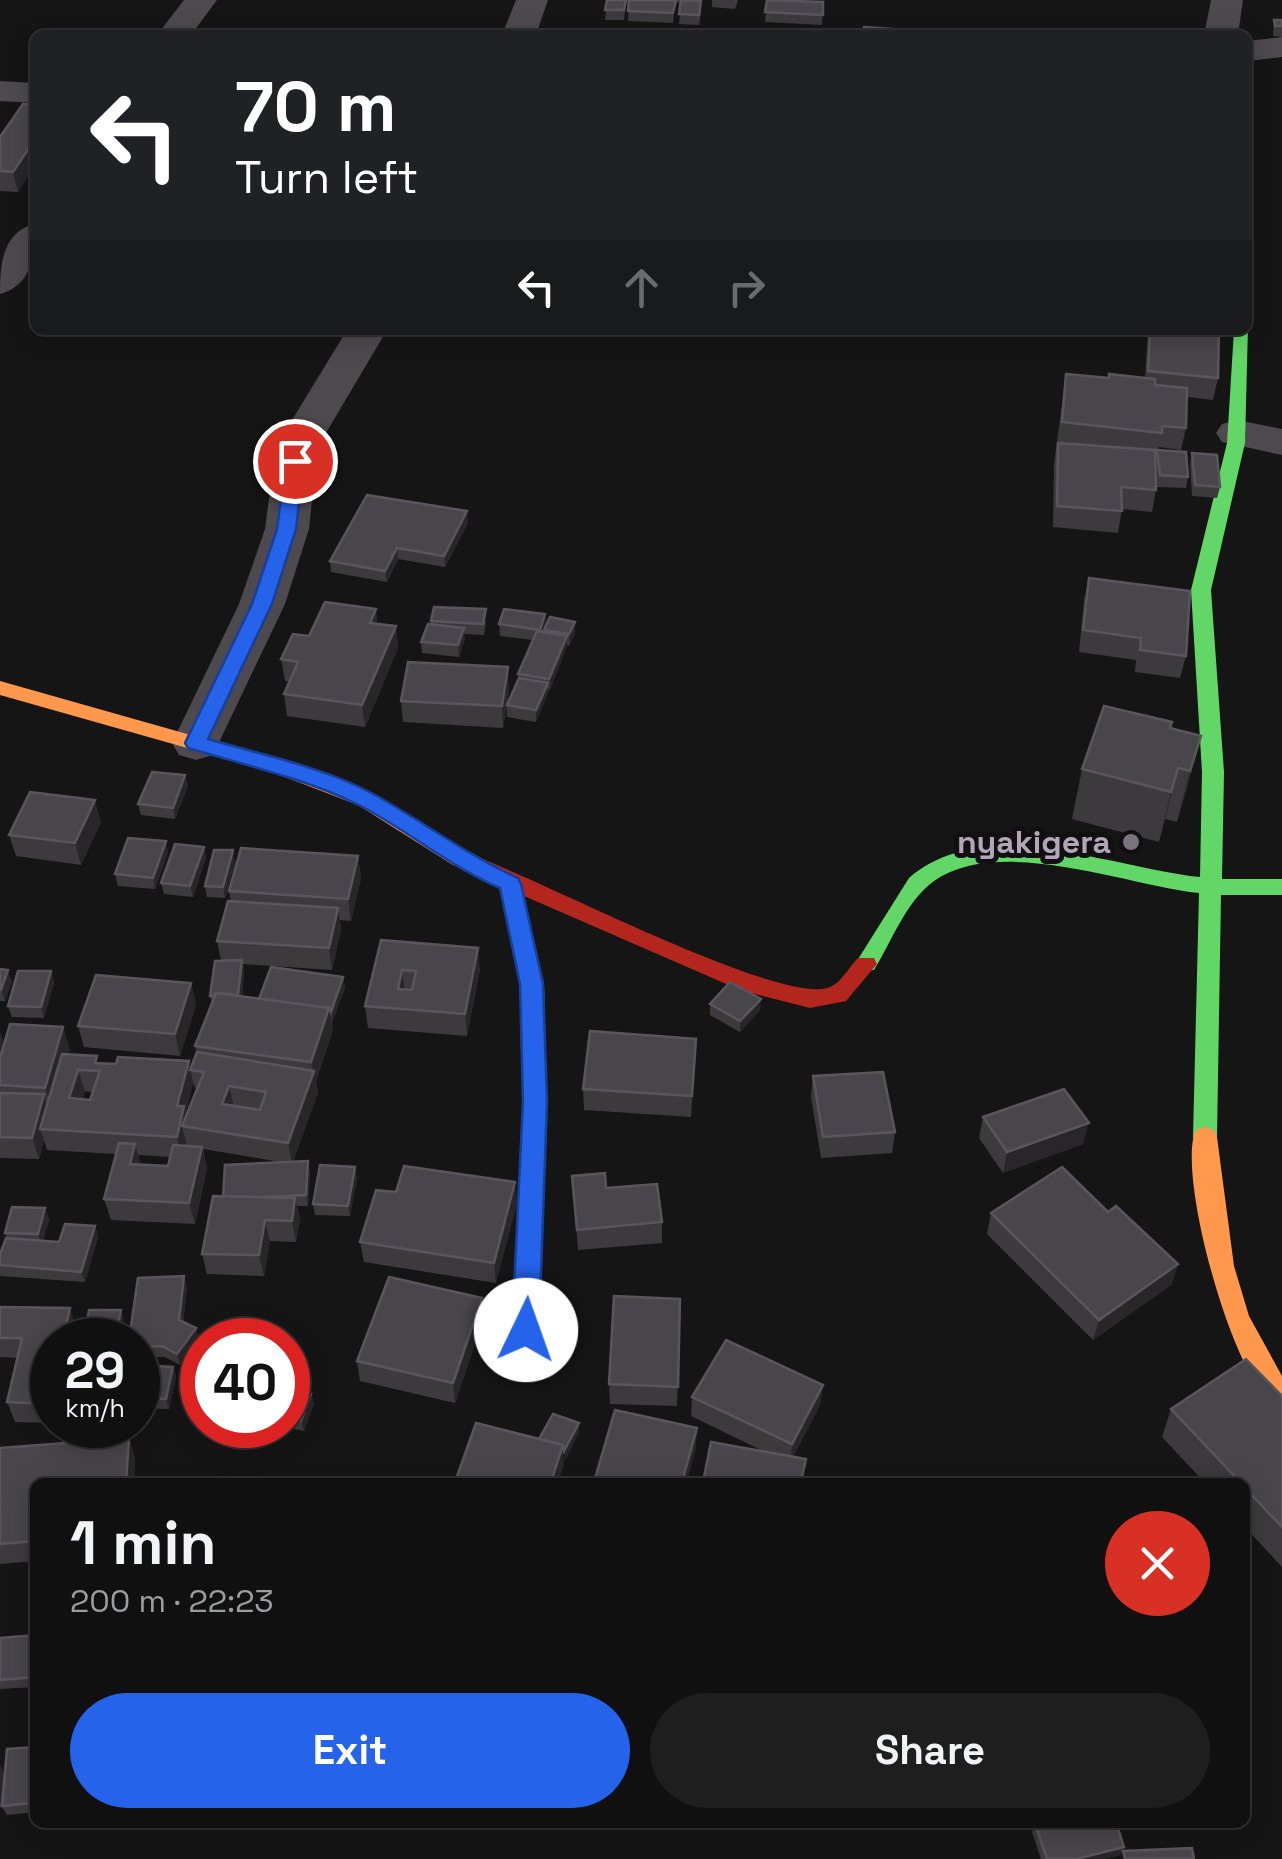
<!DOCTYPE html>
<meta charset="utf-8">
<style>
:root{--surface:#101010;--page:#1e1e1e;--text:#f1f3f6;--muted:#9c9d9f;--line:#303030;--accent:#2563eb}
body{margin:0;font-family:"Space Grotesk",sans-serif;background:var(--page);color:var(--text);height:100vh;display:flex;flex-direction:column;font-size:38px;white-space:nowrap}
*{box-sizing:border-box;margin:0}
p{font-size:32px;color:var(--muted)}
.icon{flex:none;width:55px;height:55px;fill:none;stroke:currentColor;stroke-width:2;stroke-linecap:round;stroke-linejoin:round}
.map{position:relative;flex:1;overflow:hidden}
.drawer{position:absolute;left:30px;top:1478px;width:1220px;height:350px;display:flex;flex-direction:column;background:var(--surface);border-radius:15px;box-shadow:0 5px 25px #0003,0 0 0 2px var(--line)}
.drawer>*{flex:none}
.guide{position:absolute;left:30px;top:30px;width:1222px;height:305px;border-radius:15px;box-shadow:0 5px 25px #0003,0 0 0 2px var(--line);background:#202124;color:#fff;overflow:hidden}
.speed{position:absolute;left:30px;top:1318px;display:flex;gap:20px;font-size:50px;font-weight:700;text-align:center}
.speed>*{display:grid;place-content:center;width:130px;height:130px;border-radius:50%;background:var(--surface);box-shadow:0 5px 25px #0003,0 0 0 2px var(--line);line-height:1}
.speed small{font-size:25px;font-weight:400}
.speed .limit{border:15px solid #d22;background:#fff;color:#111}
.pin{position:absolute;display:grid;place-items:center;width:85px;height:85px;color:#fff;margin:-42px;border:5px solid #fff;border-radius:50%;box-shadow:0 2px 10px #0007}
.me{position:absolute;width:110px;margin:-55px;rotate:3deg;stroke-linejoin:round;filter:drop-shadow(0 0 8px #0008)}
.turn{display:flex;align-items:center;gap:35px;height:210px;padding:0 40px;font-size:45px}
.turn .icon{width:130px;height:130px;stroke-width:2.5}
.turn b{display:block;font-size:70px;line-height:85px}
.lanes{display:flex;align-items:center;height:95px;padding:0 40px;background:#0003;justify-content:center;gap:50px;direction:ltr}
.lanes .off{opacity:.35}
.round{display:grid;place-items:center;flex:none;width:105px;height:105px;border-radius:52px;background:var(--page)}
.summary{display:flex;align-items:center;justify-content:space-between;height:170px;padding:0 40px}
h1{font-size:60px;font-weight:700;line-height:75px}
.button{display:flex;gap:20px;margin-top:auto;padding:20px 40px}
.button a{flex:1;height:115px;border-radius:60px;background:var(--accent);color:#fff;font-size:40px;font-weight:700;line-height:115px;text-align:center}
.button a+a{background:var(--page);color:var(--text)}
.map>svg:first-child{display:block}
</style>
<div class="map">
<svg width="1282" height="1859" viewBox="0 0 1282 1859">
<rect width="100%" height="100%" fill="#151515"/>
<g fill="none" stroke-linecap="round" stroke-linejoin="round">
<!-- street -->
<g fill="#4d494e" fill-rule="evenodd">
<path d="M184,0H217L191,35H157Z"/>
<path d="M516,0H548L536,35H502Z"/>
<path d="M1211,0H1243L1238,35H1204Z"/>
<path d="M1282,37V57L1248,61V41Z"/>
<path d="M0,81L35,83V103L0,101Z"/>
<path d="M35,224C35,253 33,285 0,294C0,265 2,232 35,224Z"/>
<path d="M347,330H387L323,438L316,461L309,529L285,604L213,755L196,760L179,755L172,743L239,604L265,529L274,461L281,438Z"/>
<path d="M1237,420L1282,429V455L1222,442L1216,433L1222,424Z"/>
</g>
<!-- fast -->
<path fill="#63d668" fill-rule="evenodd" d="M1248,326L1245,443L1211,590L1224,772L1222,879H1282V895H1221L1217,1137L1214,1144L1205,1147L1196,1144L1193,1137L1199,893C1126,885 1000,835 934,881C906,901 892,941 874,970H858L855,964L909,878C982,813 1115,868 1200,877L1202,772L1191,590L1227,443L1234,330H1248Z"/>
<!-- slow -->
<g fill="#ff974d" fill-rule="evenodd">
<path d="M0,681L286,762L374,795L469,853L472,859L469,865H453L358,805L272,772L0,695Z"/>
<path d="M510,876L521,884L544,984L547,1102L537,1363L533,1371L524,1375L515,1371L511,1363L523,1102L520,984L499,884Z"/>
<path d="M1205,1127L1214,1130L1217,1137L1234,1266L1249,1316L1282,1376V1412C1236,1395 1175,1172 1196,1130Z"/>
</g>
<!-- jam -->
<path fill="#b3261e" fill-rule="evenodd" d="M461,851C522,869 789,1012 832,986C842,981 850,966 858,958H874L877,964L846,1001L810,1008L740,990L453,865L450,859L453,853Z"/>
</g>
<!-- wall -->
<g fill="#3d3a3e" fill-rule="evenodd">
<path d="M607,0H698L701,12L699,25L679,24L681,3L675,2L673,23L628,21L629,1H626L624,20H605Z"/>
<path d="M712,0H738L735,9L712,7Z"/>
<path d="M767,0L823,2L822,25L765,22Z"/>
<path d="M1274,20H1282V37L1273,36Z"/>
<path d="M23,104L18,192L0,191V137Z"/>
<path d="M1148,330H1219L1218,378L1213,400L1187,397L1186,428L1181,450L1159,447L1158,450L1188,477L1186,488L1157,487L1155,461L1156,490L1152,512L1122,509L1118,533L1053,527L1054,464L1066,374L1108,378H1145Z"/>
<path d="M1192,453L1220,487L1217,498L1192,496L1190,464Z"/>
<path d="M468,523L445,567L398,559L387,582L331,572L330,561Z"/>
<path d="M1089,578L1186,656L1180,678L1135,672L1136,660L1079,652L1084,600Z"/>
<path d="M376,609L377,624L396,626L398,648L365,727L287,716L284,694L289,682L285,681L281,659L309,636Z"/>
<path d="M545,614L546,625L543,632L544,630L575,622V633L569,646L567,645L536,722L507,717V706L503,728L403,722L401,701L509,689L507,705L518,679V674L533,640L500,636L499,624Z"/>
<path d="M431,621H486L484,635L464,634L465,639L459,657L422,653L421,642L431,624Z"/>
<path d="M1170,728L1201,736L1177,822L1165,819L1159,842L1072,819L1082,769Z"/>
<path d="M188,786L175,819L141,815L138,804Z"/>
<path d="M101,822L81,865L16,856L9,835Z"/>
<path d="M204,847L206,858L193,897L164,894L161,883Z"/>
<path d="M233,850L235,862L225,898L207,897L205,886Z"/>
<path d="M168,852L155,889L118,886L115,874Z"/>
<path d="M358,856L361,878L351,921L340,920L341,930L332,970L243,964L244,971L242,997L259,999L343,977L345,988L332,1023L333,1030L316,1081L318,1092L293,1162L310,1172L308,1206H297L300,1219L296,1242L270,1241L264,1276L207,1274L202,1254L223,1197L281,1162L203,1149L207,1168L195,1224L111,1220L104,1199L116,1154L47,1150L44,1140L39,1159L0,1158V1032L4,1044L70,1049L68,1054L99,1063L190,1069L197,1053L195,1046L212,1003L210,996L221,961L217,941L231,901L229,891ZM193,1083L197,1091L187,1115L186,1112ZM85,1091L93,1092L90,1100H82ZM138,1155L170,1157L168,1166L141,1165Z"/>
<path d="M381,940L480,969L467,1036L368,1028L365,1006Z"/>
<path d="M0,969L12,981L5,1001H0Z"/>
<path d="M51,971L54,982L44,1018L12,1017L8,1006Z"/>
<path d="M191,983L196,1005L180,1056L84,1047L78,1026Z"/>
<path d="M710,1004L760,1010L740,1032L710,1015Z"/>
<path d="M695,1060L691,1117L584,1110L583,1089Z"/>
<path d="M813,1076L895,1132L892,1153L821,1158L811,1097Z"/>
<path d="M983,1117L1083,1144L1003,1173L979,1138Z"/>
<path d="M572,1176L662,1222V1243L578,1250Z"/>
<path d="M357,1177L350,1216L315,1215L313,1204Z"/>
<path d="M396,1192L517,1203L496,1283L364,1262L360,1242Z"/>
<path d="M45,1208L49,1219L43,1241L59,1242L95,1226L98,1237L85,1282L0,1276V1254L7,1238L5,1233Z"/>
<path d="M991,1213L1178,1264L1171,1285L1093,1340L987,1234Z"/>
<path d="M187,1287L183,1322L196,1328L199,1339L180,1365L165,1357H138V1340Z"/>
<path d="M680,1299L677,1406L610,1404L609,1384Z"/>
<path d="M0,1307L77,1328L52,1340V1423L15,1422L7,1402L18,1358L0,1357Z"/>
<path d="M484,1318L455,1403L360,1381L357,1361Z"/>
<path d="M138,1365L173,1367L176,1377L169,1409L138,1408Z"/>
<path d="M823,1385L820,1405L793,1457L765,1452L691,1416L692,1397Z"/>
<path d="M288,1389L311,1394L314,1404L304,1431L279,1426L288,1425Z"/>
<path d="M1282,1396V1567L1245,1527V1482H1204L1162,1437L1171,1409Z"/>
<path d="M95,1425L93,1441L129,1438L135,1458L134,1482H35V1561L0,1564V1448L65,1443L62,1434Z"/>
<path d="M35,1635V1687L0,1689V1638Z"/>
<path d="M35,1747V1812L7,1815L2,1807H0V1765L4,1773Z"/>
<path d="M79,1822H115L114,1830L82,1828Z"/>
<path d="M1035,1824L1121,1855L1103,1859H1041L1032,1832Z"/>
</g>
<!-- shaded-wall -->
<g fill="#282628">
<path d="M35,139V166L18,192L13,172Z"/>
<path d="M467,511L468,523L445,567L444,556Z"/>
<path d="M397,548L398,559L387,582L385,571Z"/>
<path d="M376,609L378,631L370,623Z"/>
<path d="M545,614L546,625L540,641V630Z"/>
<path d="M575,622V633L569,646V634Z"/>
<path d="M396,626L398,648L365,727L362,705Z"/>
<path d="M464,628L465,639L459,657L458,645Z"/>
<path d="M567,636V647L550,690L549,679Z"/>
<path d="M508,667L509,689L503,728L502,706Z"/>
<path d="M548,683V694L536,722V710Z"/>
<path d="M1201,736L1188,786L1177,822L1190,771Z"/>
<path d="M1178,768L1165,819L1159,842L1171,792Z"/>
<path d="M185,775L188,786L175,819L173,808Z"/>
<path d="M95,800L101,822L81,865L75,843Z"/>
<path d="M166,841L168,852L155,889L153,878Z"/>
<path d="M204,847L206,858L193,897L190,886Z"/>
<path d="M233,850L235,862L225,898L223,887Z"/>
<path d="M358,856L361,878L351,921L348,899Z"/>
<path d="M338,908L341,930L332,970L329,948Z"/>
<path d="M478,948L480,969L467,1036L465,1014Z"/>
<path d="M242,960L244,971L241,1006L238,995Z"/>
<path d="M8,970L12,981L5,1001L1,990Z"/>
<path d="M402,970L405,992L400,1010L398,989Z"/>
<path d="M51,971L54,982L44,1018L41,1007Z"/>
<path d="M343,977L345,988L332,1023L331,1012Z"/>
<path d="M191,983L196,1005L180,1056L175,1034Z"/>
<path d="M761,999L760,1010L740,1032V1021Z"/>
<path d="M329,1008L333,1030L316,1081L318,1092L292,1164L288,1143L313,1073L311,1062Z"/>
<path d="M63,1027L70,1049L52,1109L45,1088Z"/>
<path d="M0,1032L5,1047L0,1071Z"/>
<path d="M189,1061L193,1083L186,1112L190,1127L182,1126L186,1141L182,1158L177,1137V1106Z"/>
<path d="M78,1070L85,1091L76,1120L69,1098Z"/>
<path d="M229,1086L234,1107L222,1104Z"/>
<path d="M44,1094L50,1115L40,1129L44,1140L39,1159L32,1138Z"/>
<path d="M1089,1123L1083,1144L1003,1173L1007,1152Z"/>
<path d="M135,1144L141,1164H130Z"/>
<path d="M202,1147L207,1168L195,1224L189,1203Z"/>
<path d="M308,1161L310,1172L308,1206L306,1195Z"/>
<path d="M355,1167L357,1177L350,1216L348,1206Z"/>
<path d="M515,1182L517,1203L496,1283L494,1263Z"/>
<path d="M295,1198L300,1219L296,1242L292,1221Z"/>
<path d="M45,1208L49,1219L42,1245L38,1234Z"/>
<path d="M265,1220L270,1241L264,1276L259,1255Z"/>
<path d="M95,1226L98,1237L85,1282L81,1272Z"/>
<path d="M1178,1264L1171,1285L1093,1340L1099,1320Z"/>
<path d="M184,1276L187,1287L182,1331L179,1320Z"/>
<path d="M482,1298L484,1318L455,1403L453,1383Z"/>
<path d="M70,1308L77,1328L74,1340H63Z"/>
<path d="M121,1310L124,1321L120,1340H115Z"/>
<path d="M196,1328L199,1339L180,1365L177,1354Z"/>
<path d="M173,1367L176,1377L169,1409L166,1399Z"/>
<path d="M52,1384V1415L48,1404Z"/>
<path d="M823,1385L820,1405L790,1463L792,1444Z"/>
<path d="M311,1394L314,1404L304,1431L301,1421Z"/>
<path d="M579,1423V1433L565,1461L564,1451Z"/>
<path d="M90,1425H95L93,1443L89,1433Z"/>
<path d="M697,1428L696,1448L687,1482H682Z"/>
<path d="M129,1438L135,1458L134,1482H126Z"/>
<path d="M563,1445L564,1465L558,1482H551Z"/>
<path d="M35,1759V1810L31,1803Z"/>
<path d="M0,1765L4,1773L3,1807L0,1802Z"/>
<path d="M1124,1847L1121,1855L1103,1859H1075Z"/>
</g>
<!-- building -->
<g fill="#49464b" stroke="#5a555c" stroke-width="2.5" fill-rule="evenodd">
<path d="M607,0H626L624,10H605Z"/>
<path d="M629,0H676L673,13L628,11Z"/>
<path d="M681,0L701,1L699,15L679,14Z"/>
<path d="M767,0L823,2V15L765,12Z"/>
<path d="M1274,20H1282V26H1275Z"/>
<path d="M864,27L892,29L891,35H863Z"/>
<path d="M753,32L797,34L753,35Z"/>
<path d="M23,104L35,105V139L13,172L0,171V137Z"/>
<path d="M1150,330H1219L1218,378L1148,371Z"/>
<path d="M1066,374L1109,378V374L1155,379V385L1187,388L1186,428L1162,426V433L1062,422Z"/>
<path d="M1058,443L1155,450L1156,490L1121,487L1122,511L1057,506Z"/>
<path d="M1157,450L1186,452L1188,477L1160,475Z"/>
<path d="M1192,453L1217,455L1220,487L1195,485Z"/>
<path d="M367,495L467,511L444,556L397,548L385,571L330,561Z"/>
<path d="M1089,578L1190,591L1186,656L1140,650L1141,638L1083,630Z"/>
<path d="M325,602L376,609L370,623L396,626L362,705L284,694L298,662L281,659L293,634L309,636Z"/>
<path d="M434,607L486,609L483,624L431,621Z"/>
<path d="M504,609L545,614L540,630L499,624Z"/>
<path d="M550,617L575,622L569,634L544,630Z"/>
<path d="M428,624L464,628L458,645L421,642Z"/>
<path d="M537,631L567,636L549,679L518,674Z"/>
<path d="M408,662L508,667L502,706L401,701Z"/>
<path d="M519,678L548,683L536,710L507,705Z"/>
<path d="M1104,706L1172,722L1170,728L1201,736L1190,771L1178,768L1171,792L1082,769Z"/>
<path d="M152,772L185,775L173,808L138,804Z"/>
<path d="M30,792L95,800L75,843L9,835Z"/>
<path d="M128,838L166,841L153,878L115,874Z"/>
<path d="M175,844L204,847L190,886L161,883Z"/>
<path d="M241,848L358,856L348,899L229,891Z"/>
<path d="M214,850H233L223,887L205,886Z"/>
<path d="M228,901L338,908L329,948L217,941Z"/>
<path d="M381,940L478,948L465,1014L365,1006ZM402,970L416,971L412,990L398,989Z"/>
<path d="M242,960L238,995L216,993L214,996H210L215,961Z"/>
<path d="M271,967L343,977L331,1012L329,1008L259,999Z"/>
<path d="M0,969L8,970L1,990H0Z"/>
<path d="M18,971H51L41,1007L8,1006Z"/>
<path d="M96,975L191,983L175,1034L78,1026Z"/>
<path d="M730,982L761,999L740,1021L710,1004Z"/>
<path d="M216,993L329,1008L311,1062L195,1046Z"/>
<path d="M10,1024L63,1027L45,1088L0,1085V1058Z"/>
<path d="M590,1031L696,1039L692,1096L583,1089Z"/>
<path d="M197,1052L314,1071L288,1143L182,1126L204,1072L190,1070ZM229,1086L266,1092L260,1110L222,1104Z"/>
<path d="M62,1054L97,1056L95,1063L116,1064L118,1057L189,1061L177,1106H184L177,1137L40,1129ZM78,1070L100,1071L90,1100L69,1098Z"/>
<path d="M883,1072L895,1132L823,1137L813,1076Z"/>
<path d="M1064,1089L1089,1123L1007,1152L983,1117Z"/>
<path d="M0,1093L44,1094L32,1138L0,1137Z"/>
<path d="M119,1143L135,1144L130,1164L168,1166L173,1145L202,1147L189,1203L104,1199Z"/>
<path d="M308,1161L306,1195L260,1197H223L225,1165Z"/>
<path d="M320,1165L355,1167L348,1206L313,1204Z"/>
<path d="M404,1166L515,1182L494,1263L360,1242L376,1190L396,1192Z"/>
<path d="M1062,1167L1108,1212L1116,1206L1178,1264L1099,1320L991,1213Z"/>
<path d="M605,1173L606,1188L657,1184L662,1222L577,1230L572,1176Z"/>
<path d="M213,1196L295,1198L292,1221L265,1220L259,1255L202,1254Z"/>
<path d="M12,1207L45,1208L38,1234L5,1233Z"/>
<path d="M65,1224L95,1226L81,1272L0,1265V1254L6,1238L59,1242Z"/>
<path d="M184,1276L179,1320L196,1328L177,1354L162,1346L138,1347V1340H129L138,1278Z"/>
<path d="M389,1277L482,1298L453,1383L357,1361Z"/>
<path d="M614,1296L680,1299L678,1387L609,1384Z"/>
<path d="M0,1307L70,1308L63,1340H52V1384L48,1404L7,1402L22,1338H0Z"/>
<path d="M89,1310H121L115,1340H84Z"/>
<path d="M726,1340L823,1385L792,1444L692,1397Z"/>
<path d="M1246,1359L1282,1396V1527L1245,1488V1482H1240L1171,1409Z"/>
<path d="M138,1365L173,1367L166,1399L138,1398Z"/>
<path d="M288,1389L311,1394L301,1421L288,1418Z"/>
<path d="M615,1410L697,1428L682,1482H594Z"/>
<path d="M553,1414L579,1423L564,1451L563,1445L539,1439Z"/>
<path d="M476,1423L563,1445L551,1482H455Z"/>
<path d="M63,1425H90L89,1433L62,1434Z"/>
<path d="M129,1438L126,1482H35V1541L0,1544V1448Z"/>
<path d="M711,1442L806,1459L801,1482H703Z"/>
<path d="M35,1635V1677L0,1680V1638Z"/>
<path d="M35,1747L31,1803L2,1806L7,1749Z"/>
<path d="M1041,1822H1116L1124,1847L1076,1859H1047L1035,1824Z"/>
<path d="M1192,1848L1194,1859H1125L1123,1851Z"/>
</g>
<!-- route -->
<path fill="#2563eb" stroke="#184099" stroke-width="2.5" d="M295,455L304,461L296,529L272,604L208,739C263,755 327,768 377,796C425,823 467,855 518,878L521,884L543,984L547,1102L539,1330L535,1338L526,1341L516,1338L512,1330L523,1102L520,984L500,888C449,866 407,830 359,805C306,779 245,765 188,748L185,743L252,604L277,529L286,461Z"/>
<!-- markers -->
<circle fill="#7a737e" stroke="#110f11" stroke-width="4" cx="1131" cy="842" r="10"/>
<g text-anchor="middle" dominant-baseline="central" stroke-width="10" stroke-linejoin="round" paint-order="stroke">
<!-- poi labels -->
<g font-size="32" font-weight="bold" fill="#b1a6b6" stroke="#110f11" text-anchor="end">
<text x="1111" y="842">nyakigera</text>
</g>
</g>
</svg>
<div class="speed"><div>29<small>km/h</small></div><div class="limit">40</div></div>
<div class="pin" style="left:295px;top:461px;background:#d93025"><svg class="icon" aria-label="arrive" viewBox="0 0 24 24"><path d="M6 21V4h12l-3 4 3 4H6"/></svg></div>
<svg class="me" style="left:526px;top:1330px" viewBox="-20 -20 40 40"><circle r="19" fill="#fff"/><path d="M0-13L10 11 0 6-10 11z" fill="#2563eb"/></svg>
<div class="guide">
<div class="turn"><svg class="icon" aria-label="left" viewBox="0 0 24 24"><path d="M17 20v-9H6M10 6l-5 5 5 5"/></svg><div><b>70 m</b>Turn left</div></div>
<div class="lanes"><svg class="icon" aria-label="left" viewBox="0 0 24 24"><path d="M17 20v-9H6M10 6l-5 5 5 5"/></svg><svg class="icon off" aria-label="ahead" viewBox="0 0 24 24"><path d="M12 20V5M6 11l6-6 6 6"/></svg><svg class="icon off" aria-label="right" viewBox="0 0 24 24"><path d="M7 20v-9h11M14 6l5 5-5 5"/></svg></div>
</div>
<section class="drawer">
<div class="summary"><div><h1>1 min</h1><p>200 m · 22:23</p></div><a class="round" style="background:#d93025;color:#fff"><svg class="icon" aria-label="close" viewBox="0 0 24 24"><path d="M6 6l12 12M18 6L6 18"/></svg></a></div>
<div class="button"><a>Exit</a><a>Share</a></div>
</section>
</div>
